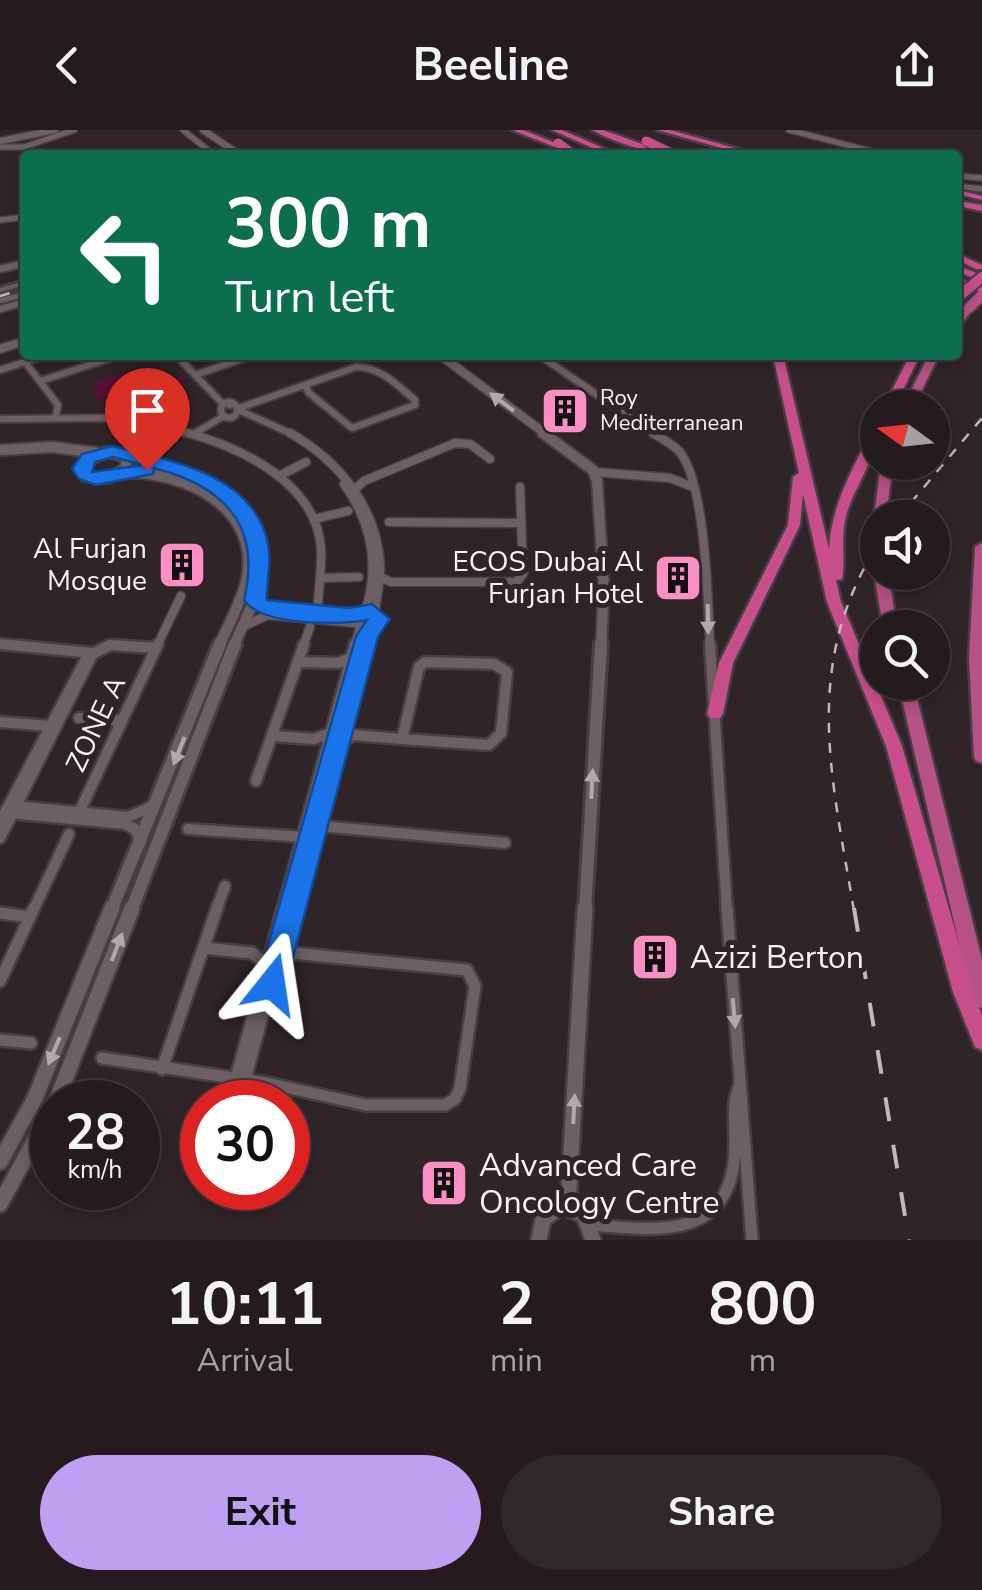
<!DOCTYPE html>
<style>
:root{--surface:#231b1e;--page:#2f282b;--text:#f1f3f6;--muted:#a3a1a4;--line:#40393c;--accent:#bca0f2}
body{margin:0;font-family:"Nunito Sans",sans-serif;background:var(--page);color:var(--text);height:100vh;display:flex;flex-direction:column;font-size:38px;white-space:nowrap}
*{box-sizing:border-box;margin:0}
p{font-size:32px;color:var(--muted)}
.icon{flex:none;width:55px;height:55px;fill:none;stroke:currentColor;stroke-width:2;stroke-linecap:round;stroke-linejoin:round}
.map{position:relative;height:1110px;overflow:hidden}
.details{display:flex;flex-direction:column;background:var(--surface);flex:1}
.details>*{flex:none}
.hud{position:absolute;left:20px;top:20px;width:942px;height:210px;border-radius:10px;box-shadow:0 5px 15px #0003,0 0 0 2px var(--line);background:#0b6e4f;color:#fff;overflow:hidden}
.needle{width:65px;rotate:285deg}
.controls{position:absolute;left:860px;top:260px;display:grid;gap:20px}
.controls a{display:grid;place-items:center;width:90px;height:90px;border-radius:50%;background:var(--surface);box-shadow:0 5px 15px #0003,0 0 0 2px var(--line);font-size:50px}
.speed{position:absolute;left:30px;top:950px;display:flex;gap:20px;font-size:50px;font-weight:700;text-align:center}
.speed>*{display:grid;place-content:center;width:130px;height:130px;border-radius:50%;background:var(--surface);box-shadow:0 5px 15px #0003,0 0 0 2px var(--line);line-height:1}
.speed small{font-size:25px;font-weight:400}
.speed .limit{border:15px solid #d22;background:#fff;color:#111}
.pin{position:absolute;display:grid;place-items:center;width:85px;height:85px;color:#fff;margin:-102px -42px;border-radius:50% 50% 50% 0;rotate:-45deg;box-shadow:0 0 10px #0007}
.pin .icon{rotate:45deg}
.me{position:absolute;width:110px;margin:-55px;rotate:15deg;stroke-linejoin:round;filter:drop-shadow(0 0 8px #0008)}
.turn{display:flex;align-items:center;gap:35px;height:210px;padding:0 40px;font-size:45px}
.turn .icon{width:130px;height:130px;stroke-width:2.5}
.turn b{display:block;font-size:70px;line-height:85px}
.eta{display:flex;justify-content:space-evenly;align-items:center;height:170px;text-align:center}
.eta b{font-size:60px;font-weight:700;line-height:70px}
.action{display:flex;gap:20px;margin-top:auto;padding:20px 40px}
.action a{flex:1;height:115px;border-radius:60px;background:var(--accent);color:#111;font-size:40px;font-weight:700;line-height:115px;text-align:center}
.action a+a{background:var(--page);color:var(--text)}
header{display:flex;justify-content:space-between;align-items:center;height:130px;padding:0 40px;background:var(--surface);font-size:45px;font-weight:700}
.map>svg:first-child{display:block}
</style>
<header><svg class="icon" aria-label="back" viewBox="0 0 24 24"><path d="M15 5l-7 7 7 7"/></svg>Beeline<svg class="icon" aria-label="share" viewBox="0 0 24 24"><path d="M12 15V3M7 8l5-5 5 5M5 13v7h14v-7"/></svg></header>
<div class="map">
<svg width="982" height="1110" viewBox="0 0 982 1110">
<rect width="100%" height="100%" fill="#2f2428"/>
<!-- green -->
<path fill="#5c0e3a" d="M142,237L159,253L184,246L188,250L165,259L178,275L110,266L99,269L91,258L97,256L96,253Z"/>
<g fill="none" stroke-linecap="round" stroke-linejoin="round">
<!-- minor-far4 casing -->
<g stroke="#493f43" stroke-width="8">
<g id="minor-far4">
<path d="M183,0L214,25"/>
<path d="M789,0L886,25"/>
<path d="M0,17H24L74,0"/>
<path d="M958,46L982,48"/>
<path d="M958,56L982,59"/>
<path d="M0,90L25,87"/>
<path d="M11,136L25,133"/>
</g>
</g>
<!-- minor-far3 casing -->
<g stroke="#493f43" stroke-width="10">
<g id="minor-far3">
<path d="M0,139L22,134"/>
<path d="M0,179L25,172"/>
<path d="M176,225L221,272L230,275"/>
<path d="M539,225L656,305"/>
<path d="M25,232L58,275L56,286"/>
<path d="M0,240L47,225"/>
<path d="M195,245L253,225"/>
<path d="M40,251L111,228"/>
<circle cx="229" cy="280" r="8"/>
<path d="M239,278L356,237C381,237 397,255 415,270V275L352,298L309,263L305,255"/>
<path d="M239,280L294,305"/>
<path d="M0,289L105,288L197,305"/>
<path d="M195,303L224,286"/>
</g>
</g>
<!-- minor-far2 casing -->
<g stroke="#493f43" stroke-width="11">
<g id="minor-far2">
<path d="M188,303C242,318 316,353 321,418C322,436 319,455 318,473"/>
<path d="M290,303C339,331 377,377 380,435C381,451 376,467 375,483"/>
<path d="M653,303C661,308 672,314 679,321C706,353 708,473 710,516"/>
<path d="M595,342L670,348L693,357"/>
<path d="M281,345L306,332"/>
<path d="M344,354C372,393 380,436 365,482"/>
<path d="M355,359L364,351L455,313L470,314L490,329"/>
<path d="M314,389L348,381"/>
<path d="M389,392L521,393"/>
<path d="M380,447L391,452H517L523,444L520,357"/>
<path d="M323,448L359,447"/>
<circle cx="368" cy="490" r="10"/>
<path d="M244,496L268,485L356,493"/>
<path d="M0,514L25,516"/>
<path d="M107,516H132"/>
<path d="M157,516L181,466"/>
<path d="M303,516L310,497"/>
<path d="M355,516L360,497"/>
<path d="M365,516L370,498"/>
</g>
</g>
<!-- minor-far1 casing -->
<g stroke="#493f43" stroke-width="15">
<g id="minor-far1">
<path d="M0,514L92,523"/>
<path d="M710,514L727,781"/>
<path d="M299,532L338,533L354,527"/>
<path d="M425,532L494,534L507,542L501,603L489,615L402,609L419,537Z"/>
<path d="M79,588L122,591"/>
<path d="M0,592L50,596"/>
<path d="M274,606L314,609L333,602"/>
<path d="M337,613L354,605L402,609"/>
<path d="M256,651L304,514"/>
<path d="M14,676L128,687L155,675"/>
<path d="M8,683L125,694L135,699L141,712"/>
<path d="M76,689L158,514"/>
<path d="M0,692L87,527L110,515L156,518"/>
<path d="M310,695L505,713"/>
<path d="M188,699L305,707"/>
<path d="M0,708L93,523"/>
<path d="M33,781L69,704"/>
<path d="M216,781L225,756"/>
<path d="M282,781L355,514"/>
<path d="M292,781L366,514"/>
</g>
</g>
<!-- minor casing -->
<g stroke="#493f43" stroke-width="16">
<g id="minor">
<path d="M727,778L752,1110"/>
<path d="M0,783L30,787"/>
<path d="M204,818L252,823L268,835"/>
<path d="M0,851L34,778"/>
<path d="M0,910L31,913"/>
<path d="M102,928L267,953L366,975H445L455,969L460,958L475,856L467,840L281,822"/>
<path d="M162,939L217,778"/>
<path d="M236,948L283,778"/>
<path d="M245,949L292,778"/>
<path d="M591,1095C661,1101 732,1110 735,1018C736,997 731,977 739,957"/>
</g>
</g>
<!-- tertiary-far4 casing -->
<g stroke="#493f43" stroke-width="9">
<g id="tertiary-far4">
<path d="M203,0L240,25"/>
<path d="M0,11L55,0"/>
</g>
</g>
<!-- tertiary-far3 casing -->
<g stroke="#493f43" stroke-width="11">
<g id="tertiary-far3">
<path d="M0,219L25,211"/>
<path d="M440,225L547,305"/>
</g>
</g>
<!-- tertiary-far2 casing -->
<g stroke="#493f43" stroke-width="14">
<g id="tertiary-far2">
<path d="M543,303L593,340L597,351L604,458L601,516"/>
<path d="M0,320L52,317L99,323"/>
<path d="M106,322L127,327L125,339L109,348L85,346L81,339L85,332Z"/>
<path d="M127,327C189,339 266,365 261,443C259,466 242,495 234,516"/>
<path d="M122,343C183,340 263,377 246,452C240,474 228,496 219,516"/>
</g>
</g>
<!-- tertiary-far1 casing -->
<g stroke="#493f43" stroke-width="18">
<g id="tertiary-far1">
<path d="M111,781L220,514"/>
<path d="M131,781L235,514"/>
<path d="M585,781L601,514"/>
</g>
</g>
<!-- tertiary casing -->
<g stroke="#493f43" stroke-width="20">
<g id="tertiary">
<path d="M56,972L132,778"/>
<path d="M0,1032L35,968L112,778"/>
<path d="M0,1074L52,979"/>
<path d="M568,1076L585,778"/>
<path d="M539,1110L543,1089L562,1076L584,1085L593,1110"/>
</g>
</g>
<!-- secondary casing -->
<g stroke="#493f43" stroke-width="6">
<g id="secondary">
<path d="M25,151V155L0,162V158Z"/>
<path d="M25,162V167L0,173V168Z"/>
</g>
</g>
<!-- trunk casing -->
<g stroke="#493f43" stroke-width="5">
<g id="trunk">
<path d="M966,176L974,178L962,193L958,194V185Z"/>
<path d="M929,225H939L913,278H902Z"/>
<path d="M881,332H893L886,388H878V391L874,388Z"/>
<path d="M982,413V633L976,631L974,627L969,528L975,417Z"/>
<path d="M878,438V442H888L897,498H883L874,442Z"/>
<path d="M898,552H913L982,830V878L975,876L972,869Z"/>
</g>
</g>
<!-- motorway casing -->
<g stroke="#493f43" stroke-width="5">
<g id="motorway">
<path d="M512,0H523L586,25H575Z"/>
<path d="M552,0H562L619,25H608Z"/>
<path d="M592,0H603L642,14L687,25C655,25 620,15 592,0Z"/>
<path d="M657,0H670L760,25H747Z"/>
<path d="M958,60L982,66V70L958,64Z"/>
<path d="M958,71L982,75V81L958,76Z"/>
<path d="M958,124L982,135V139H976L958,130Z"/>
<path d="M958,136L982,145V151L958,142Z"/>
<path d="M958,148L982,157V163L958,154Z"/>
<path d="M773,225H783L829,419C831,376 853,338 872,300L878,297C878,328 854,356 846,386C840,409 846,430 842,449L836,450L841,472L902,616L973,862L982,885V920L975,917L953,862L886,616L827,472L803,364L800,395L733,533L723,584L720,588H710L707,584L719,533L788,395L793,347L799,343Z"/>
<path d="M910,225H920L894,278H883Z"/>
</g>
</g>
<!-- minor-far4 -->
<use href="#minor-far4" stroke="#6c6065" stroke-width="5"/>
<!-- minor-far3 -->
<use href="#minor-far3" stroke="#6c6065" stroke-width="6"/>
<!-- minor-far2 -->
<use href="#minor-far2" stroke="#6c6065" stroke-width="8"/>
<!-- minor-far1 -->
<use href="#minor-far1" stroke="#6c6065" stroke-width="10"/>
<!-- minor -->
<use href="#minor" stroke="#6c6065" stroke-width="11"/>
<!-- tertiary-far4 -->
<use href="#tertiary-far4" stroke="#6c6065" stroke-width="6"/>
<!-- tertiary-far3 -->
<use href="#tertiary-far3" stroke="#6c6065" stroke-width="8"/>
<!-- tertiary-far2 -->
<use href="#tertiary-far2" stroke="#6c6065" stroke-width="10"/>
<!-- tertiary-far1 -->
<use href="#tertiary-far1" stroke="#6c6065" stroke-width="12"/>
<!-- tertiary -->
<use href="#tertiary" stroke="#6c6065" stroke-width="15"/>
<!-- secondary -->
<use href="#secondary" fill="#6c6065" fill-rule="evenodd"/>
<!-- trunk -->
<use href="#trunk" fill="#b65284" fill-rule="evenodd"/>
<!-- motorway -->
<use href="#motorway" fill="#c94f8c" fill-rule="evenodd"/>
<!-- rail-far1 -->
<g stroke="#c0b8bb" stroke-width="2.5" stroke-dasharray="10 10" stroke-linecap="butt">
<path d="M0,166L25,159"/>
<path d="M898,388L982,288"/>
<path d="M854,781C832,647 801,537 878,414"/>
</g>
<!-- rail -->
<path stroke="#c0b8bb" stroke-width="4" stroke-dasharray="24 24" stroke-linecap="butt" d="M854,778L909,1110"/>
<!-- trunk-bridge casing -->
<g stroke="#493f43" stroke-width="14" stroke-linecap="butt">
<path id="trunk-bridge" d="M969,178L982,165"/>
</g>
<!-- motorway-bridge-far1 casing -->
<g stroke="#493f43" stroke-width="11" stroke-linecap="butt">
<g id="motorway-bridge-far1">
<path d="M646,11L675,25"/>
<path d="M558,13L574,25"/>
</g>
</g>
<!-- motorway-bridge casing -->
<g stroke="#493f43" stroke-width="14" stroke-linecap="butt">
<path id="motorway-bridge" d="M958,167L982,147"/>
</g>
<!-- trunk-bridge -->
<use href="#trunk-bridge" stroke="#b65284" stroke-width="10"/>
<!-- motorway-bridge-far1 -->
<use href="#motorway-bridge-far1" stroke="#c94f8c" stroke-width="9"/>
<!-- motorway-bridge -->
<use href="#motorway-bridge" stroke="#c94f8c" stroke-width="10"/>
</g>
<!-- one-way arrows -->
<defs><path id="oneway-solid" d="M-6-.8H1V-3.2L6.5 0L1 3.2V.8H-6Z" transform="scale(2.5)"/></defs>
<g fill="#b2a9ad">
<use href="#oneway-solid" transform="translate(502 272) rotate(-143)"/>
<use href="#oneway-solid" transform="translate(708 489) rotate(89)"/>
<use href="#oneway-solid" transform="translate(179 621) rotate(112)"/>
<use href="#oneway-solid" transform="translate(592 654) rotate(-87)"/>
<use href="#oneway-solid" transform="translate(117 817) rotate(-69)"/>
<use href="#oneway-solid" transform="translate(734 883) rotate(85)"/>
<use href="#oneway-solid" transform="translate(54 921) rotate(113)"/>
<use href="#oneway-solid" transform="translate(574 979) rotate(-87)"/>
</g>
<!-- route -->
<path fill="#1a73e8" stroke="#114b97" stroke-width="2.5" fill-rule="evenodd" d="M112,316C168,330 250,343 267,409C273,431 266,450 267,470L349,478L372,474L390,489L378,507L286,854L282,863L272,867L262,863L257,854L356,506L367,490C338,495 262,496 244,470C262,395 224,356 154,338L153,344L96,355L79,349L72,339L82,324ZM113,327L144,335L92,342L95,332Z"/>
<!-- icons -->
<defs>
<g id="building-square" transform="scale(2.5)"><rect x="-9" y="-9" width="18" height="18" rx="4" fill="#fc8fc1" stroke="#2f2428"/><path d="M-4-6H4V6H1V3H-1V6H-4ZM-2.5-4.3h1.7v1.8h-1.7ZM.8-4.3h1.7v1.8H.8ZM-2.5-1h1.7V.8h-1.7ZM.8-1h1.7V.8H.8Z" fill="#111"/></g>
</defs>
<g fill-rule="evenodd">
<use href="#building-square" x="565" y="281"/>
<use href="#building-square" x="182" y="435"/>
<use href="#building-square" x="678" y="448"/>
<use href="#building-square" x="655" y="827"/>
<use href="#building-square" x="444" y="1053"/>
</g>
<g text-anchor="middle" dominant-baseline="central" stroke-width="10" stroke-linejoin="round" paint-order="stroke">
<!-- far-poi labels -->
<g font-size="22" fill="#f9f2f5" stroke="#2f2428" text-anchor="start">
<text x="600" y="268">Roy<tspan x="600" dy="25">Mediterranean</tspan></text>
</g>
<!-- poi labels -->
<g font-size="28" fill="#f9f2f5" stroke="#2f2428" text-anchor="end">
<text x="147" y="419">Al Furjan<tspan x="147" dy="32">Mosque</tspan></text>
<text x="643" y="432">ECOS Dubai Al<tspan x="643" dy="32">Furjan Hotel</tspan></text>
</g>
<!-- street labels -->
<g font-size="28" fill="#f9f2f5" stroke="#2f2428">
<text transform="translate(96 594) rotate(-65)">ZONE A</text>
</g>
<!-- near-poi labels -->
<g font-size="32" fill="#f9f2f5" stroke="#2f2428" text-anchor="start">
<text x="690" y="827">Azizi Berton</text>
<text x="479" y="1035">Advanced Care<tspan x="479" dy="37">Oncology Centre</tspan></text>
</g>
</g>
</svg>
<div class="controls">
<a><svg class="needle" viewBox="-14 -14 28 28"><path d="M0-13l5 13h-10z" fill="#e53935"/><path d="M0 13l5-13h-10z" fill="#a3a1a4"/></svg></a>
<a><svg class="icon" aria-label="sound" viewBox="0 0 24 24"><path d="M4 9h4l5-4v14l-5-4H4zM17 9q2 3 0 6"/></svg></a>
<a><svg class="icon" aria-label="search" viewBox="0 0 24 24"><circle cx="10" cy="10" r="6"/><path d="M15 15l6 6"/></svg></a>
</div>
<div class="speed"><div>28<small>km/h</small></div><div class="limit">30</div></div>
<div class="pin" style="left:147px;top:340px;background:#d93025"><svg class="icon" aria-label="arrive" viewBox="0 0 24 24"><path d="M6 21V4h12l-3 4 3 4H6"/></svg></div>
<svg class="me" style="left:272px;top:854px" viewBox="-20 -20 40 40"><path d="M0-17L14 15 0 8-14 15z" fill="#1a73e8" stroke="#fff" stroke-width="4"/></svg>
<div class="hud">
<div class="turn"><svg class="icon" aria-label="left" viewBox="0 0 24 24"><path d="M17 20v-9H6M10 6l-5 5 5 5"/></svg><div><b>300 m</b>Turn left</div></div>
</div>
</div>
<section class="details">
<div class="eta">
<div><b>10:11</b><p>Arrival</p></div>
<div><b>2</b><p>min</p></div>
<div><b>800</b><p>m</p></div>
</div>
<div class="action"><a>Exit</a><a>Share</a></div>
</section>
